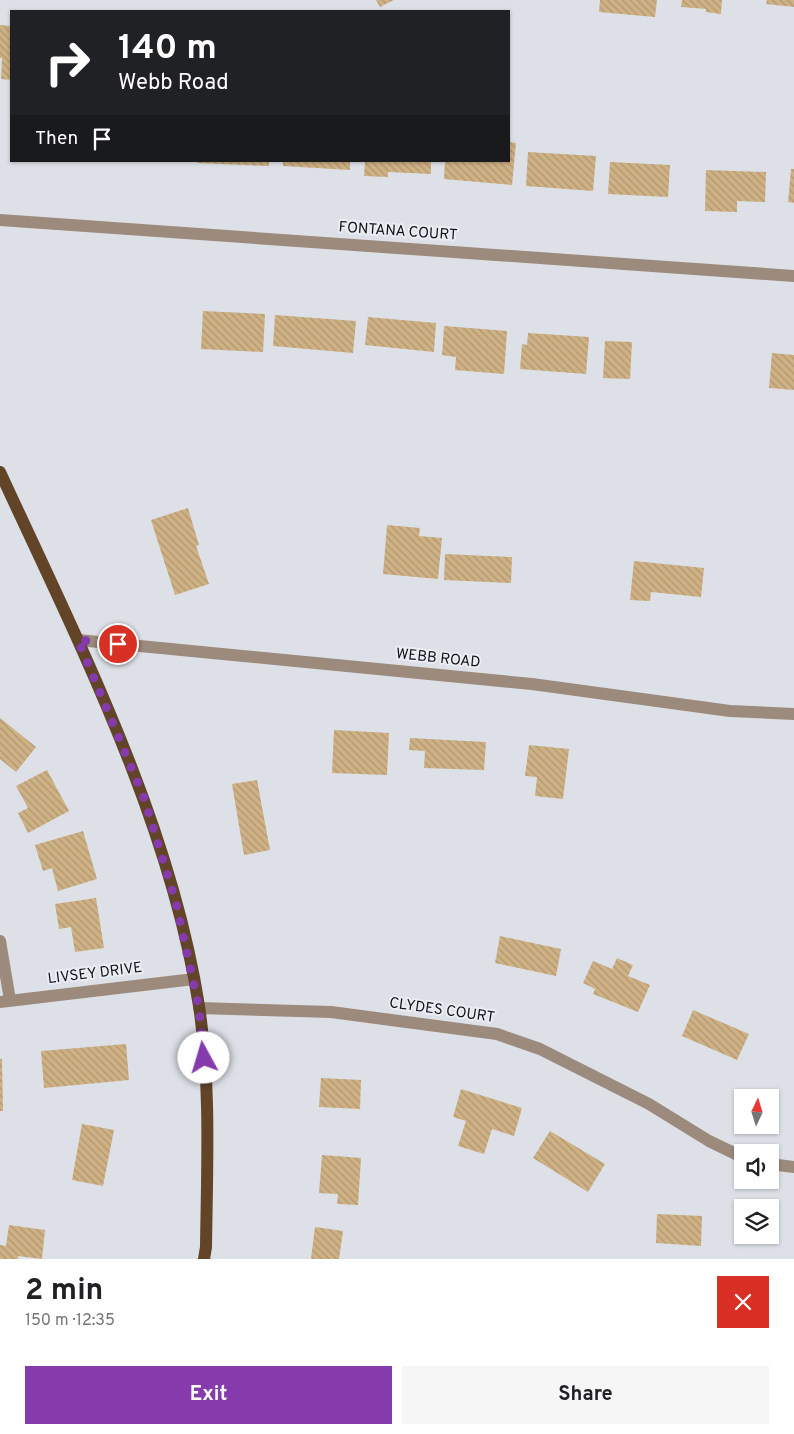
<!DOCTYPE html>
<meta charset="utf-8">
<style>
:root{--surface:#fff;--page:#f6f6f6;--text:#202124;--muted:#757577;--accent:#863bad}
body{margin:0;font-family:Overpass,sans-serif;background:var(--page);color:var(--text);height:100vh;display:flex;flex-direction:column;font-size:19px;white-space:nowrap}
*{box-sizing:border-box;margin:0}
p{font-size:16px;color:var(--muted)}
.icon{flex:none;width:28px;height:28px;fill:none;stroke:currentColor;stroke-width:2;stroke-linecap:round;stroke-linejoin:round}
.map{position:relative;height:1259px;overflow:hidden}
.side{display:flex;flex-direction:column;background:var(--surface);flex:1}
.side>*{flex:none}
.guide{position:absolute;left:10px;top:10px;width:500px;height:152px;border-radius:0px;box-shadow:0 1px 4px #0004;background:#202124;color:#fff;overflow:hidden}
.needle{width:32px;rotate:4deg}
.controls{position:absolute;left:734px;top:1089px;display:grid;gap:10px}
.controls a{display:grid;place-items:center;width:45px;height:45px;border-radius:0px;background:var(--surface);box-shadow:0 1px 4px #0004;font-size:25px}
.pin{position:absolute;display:grid;place-items:center;width:42px;height:42px;color:#fff;margin:-21px;border:2px solid #fff;border-radius:50%;box-shadow:0 1px 5px #0007}
.me{position:absolute;width:55px;margin:-28px;rotate:354deg;stroke-linejoin:round;filter:drop-shadow(0 0 4px #0008)}
.turn{display:flex;align-items:center;gap:18px;height:105px;padding:0 25px;font-size:22px}
.turn .icon{width:65px;height:65px;stroke-width:2.5}
.turn b{display:block;font-size:35px;line-height:42px}
.then{display:flex;align-items:center;height:48px;padding:0 25px;background:#0003;gap:10px;font-size:19px}
.round{display:grid;place-items:center;flex:none;width:52px;height:52px;border-radius:0px;background:var(--page)}
.summary{display:flex;align-items:center;justify-content:space-between;height:85px;padding:0 25px}
h1{font-size:30px;font-weight:700;line-height:38px}
.button{display:flex;gap:10px;margin-top:auto;padding:10px 25px}
.button a{flex:1;height:58px;border-radius:0px;background:var(--accent);color:#fff;font-size:20px;font-weight:700;line-height:58px;text-align:center}
.button a+a{background:var(--page);color:var(--text)}
.map>svg:first-child{display:block}
</style>
<div class="map">
<svg width="794" height="1259" viewBox="0 0 794 1259">
<defs>
<pattern id="building-back-hatch" width="6" height="6" patternUnits="userSpaceOnUse" patternTransform="scale(1.25)"><rect width="6" height="6" fill="#ceb184"/><path d="M-1 5l2 2M0 0l6 6M5-1l2 2" fill="none" stroke="#b09771"/></pattern>
</defs>
<rect width="100%" height="100%" fill="#dde1e7"/>
<!-- building -->
<g fill="url(#building-back-hatch)">
<path d="M376,0H394L380,7Z"/>
<path d="M600,0H657L655,17L599,12Z"/>
<path d="M682,0H722L721,14L706,12V9L681,7Z"/>
<path d="M767,0H794V7L766,4Z"/>
<path d="M0,25L11,26V80L1,79L2,58H0Z"/>
<path d="M509,142L516,143L512,185L444,179L445,161H509Z"/>
<path d="M528,152L596,156L593,191L526,186Z"/>
<path d="M197,161H269V166L197,163Z"/>
<path d="M283,161H350V170L283,166Z"/>
<path d="M365,161H431V174L388,172V177L364,176Z"/>
<path d="M610,162L670,165L668,197L608,194Z"/>
<path d="M791,169H794V203L788,202Z"/>
<path d="M706,170L766,172L765,202L737,201V212L705,211Z"/>
<path d="M203,311L265,314L263,352L201,349Z"/>
<path d="M275,315L356,321L353,353L273,346Z"/>
<path d="M368,317L436,323L434,352L365,345Z"/>
<path d="M444,326L507,331L504,374L455,370L456,357L442,355Z"/>
<path d="M528,333L589,337L586,374L520,369L522,344L527,345Z"/>
<path d="M605,341L632,342L630,379L603,378Z"/>
<path d="M772,353L794,355V390L769,388Z"/>
<path d="M188,508L199,545L196,546L209,584L175,595L151,520Z"/>
<path d="M387,525L420,528L419,536L442,538L438,579L383,574Z"/>
<path d="M445,554L512,557L511,583L444,580Z"/>
<path d="M634,561L704,568L701,597L651,592L650,601L630,600Z"/>
<path d="M0,718L36,747L16,772L0,759Z"/>
<path d="M334,730L389,733L387,775L332,773Z"/>
<path d="M410,738L486,742L484,770L424,768L425,751L409,750Z"/>
<path d="M529,745L569,749L563,799L535,796L537,777L525,776Z"/>
<path d="M47,770L69,811L28,833L18,813L28,808L16,786Z"/>
<path d="M257,780L270,850L244,855L232,784Z"/>
<path d="M83,831L97,879L58,891L52,868L43,871L35,845Z"/>
<path d="M96,898L104,948L75,952L71,927L59,929L55,904Z"/>
<path d="M500,936L561,949L556,976L495,963Z"/>
<path d="M617,958L633,965L628,976L650,985L638,1012L593,994L595,989L583,983L593,961L612,969Z"/>
<path d="M693,1010L749,1034L737,1060L682,1036Z"/>
<path d="M126,1044L129,1080L44,1088L41,1051Z"/>
<path d="M0,1059H2L3,1111H0Z"/>
<path d="M321,1078L361,1080L360,1109L319,1107Z"/>
<path d="M461,1089L522,1108L514,1136L492,1129L484,1154L458,1146L466,1121L453,1117Z"/>
<path d="M82,1124L114,1130L103,1186L72,1180Z"/>
<path d="M550,1131L605,1164L588,1192L533,1158Z"/>
<path d="M322,1155L361,1158L358,1205L337,1204L338,1194L319,1193Z"/>
<path d="M657,1214L702,1216L701,1246L656,1243Z"/>
<path d="M9,1225L45,1230L42,1259L18,1256V1259H0V1245L6,1246Z"/>
<path d="M315,1227L343,1231L339,1259H311Z"/>
</g>
<g fill="none" stroke-linecap="round" stroke-linejoin="round">
<!-- minor -->
<g stroke="#9c8a7c" stroke-width="12">
<path d="M0,220L794,276"/>
<path d="M78,640L532,684L730,711L794,714"/>
<path d="M0,941L10,1000"/>
<path d="M0,1002L194,979"/>
<path d="M199,1008L331,1012L497,1034L540,1049L649,1104L709,1141L742,1157"/>
<path d="M770,1164L794,1167"/>
</g>
<!-- major -->
<path stroke="#624429" stroke-width="12" d="M0,472C78,641 170,821 199,1006C211,1086 207,1167 206,1247L204,1259"/>
</g>
<g fill="none" stroke-linecap="round" stroke-linejoin="round">
<!-- route -->
<path stroke="#863bad" stroke-width="9" stroke-dasharray="0 16.2" d="M118,644L78,640L144,798L176,903L199,1008L204,1058"/>
</g>
<g text-anchor="middle" dominant-baseline="central" stroke-width="4" stroke-linejoin="round" paint-order="stroke">
<!-- street labels -->
<g font-size="15" fill="#111315" stroke="#eaeef4">
<text transform="translate(398 232) rotate(4)">FONTANA COURT</text>
<text transform="translate(438 659) rotate(6)">WEBB ROAD</text>
<text transform="translate(95 974) rotate(-7)">LIVSEY DRIVE</text>
<text transform="translate(442 1011) rotate(8)">CLYDES COURT</text>
</g>
</g>
</svg>
<div class="controls">
<a><svg class="needle" viewBox="-14 -14 28 28"><path d="M0-13l5 13h-10z" fill="#e53935"/><path d="M0 13l5-13h-10z" fill="#757577"/></svg></a>
<a><svg class="icon" aria-label="sound" viewBox="0 0 24 24"><path d="M4 9h4l5-4v14l-5-4H4zM17 9q2 3 0 6"/></svg></a>
<a><svg class="icon" aria-label="layers" viewBox="0 0 24 24"><path d="M12 4l9 5-9 5-9-5zM3 14l9 5 9-5"/></svg></a>
</div>
<div class="pin" style="left:118px;top:644px;background:#d93025"><svg class="icon" aria-label="arrive" viewBox="0 0 24 24"><path d="M6 21V4h12l-3 4 3 4H6"/></svg></div>
<svg class="me" style="left:204px;top:1058px" viewBox="-20 -20 40 40"><circle r="19" fill="#fff"/><path d="M0-13L10 11 0 6-10 11z" fill="#863bad"/></svg>
<div class="guide">
<div class="turn"><svg class="icon" aria-label="right" viewBox="0 0 24 24"><path d="M7 20v-9h11M14 6l5 5-5 5"/></svg><div><b>140 m</b>Webb Road</div></div>
<div class="then">Then<svg class="icon" aria-label="arrive" viewBox="0 0 24 24"><path d="M6 21V4h12l-3 4 3 4H6"/></svg></div>
</div>
</div>
<section class="side">
<div class="summary"><div><h1>2 min</h1><p>150 m · 12:35</p></div><a class="round" style="background:#d93025;color:#fff"><svg class="icon" aria-label="close" viewBox="0 0 24 24"><path d="M6 6l12 12M18 6L6 18"/></svg></a></div>
<div class="button"><a>Exit</a><a>Share</a></div>
</section>
